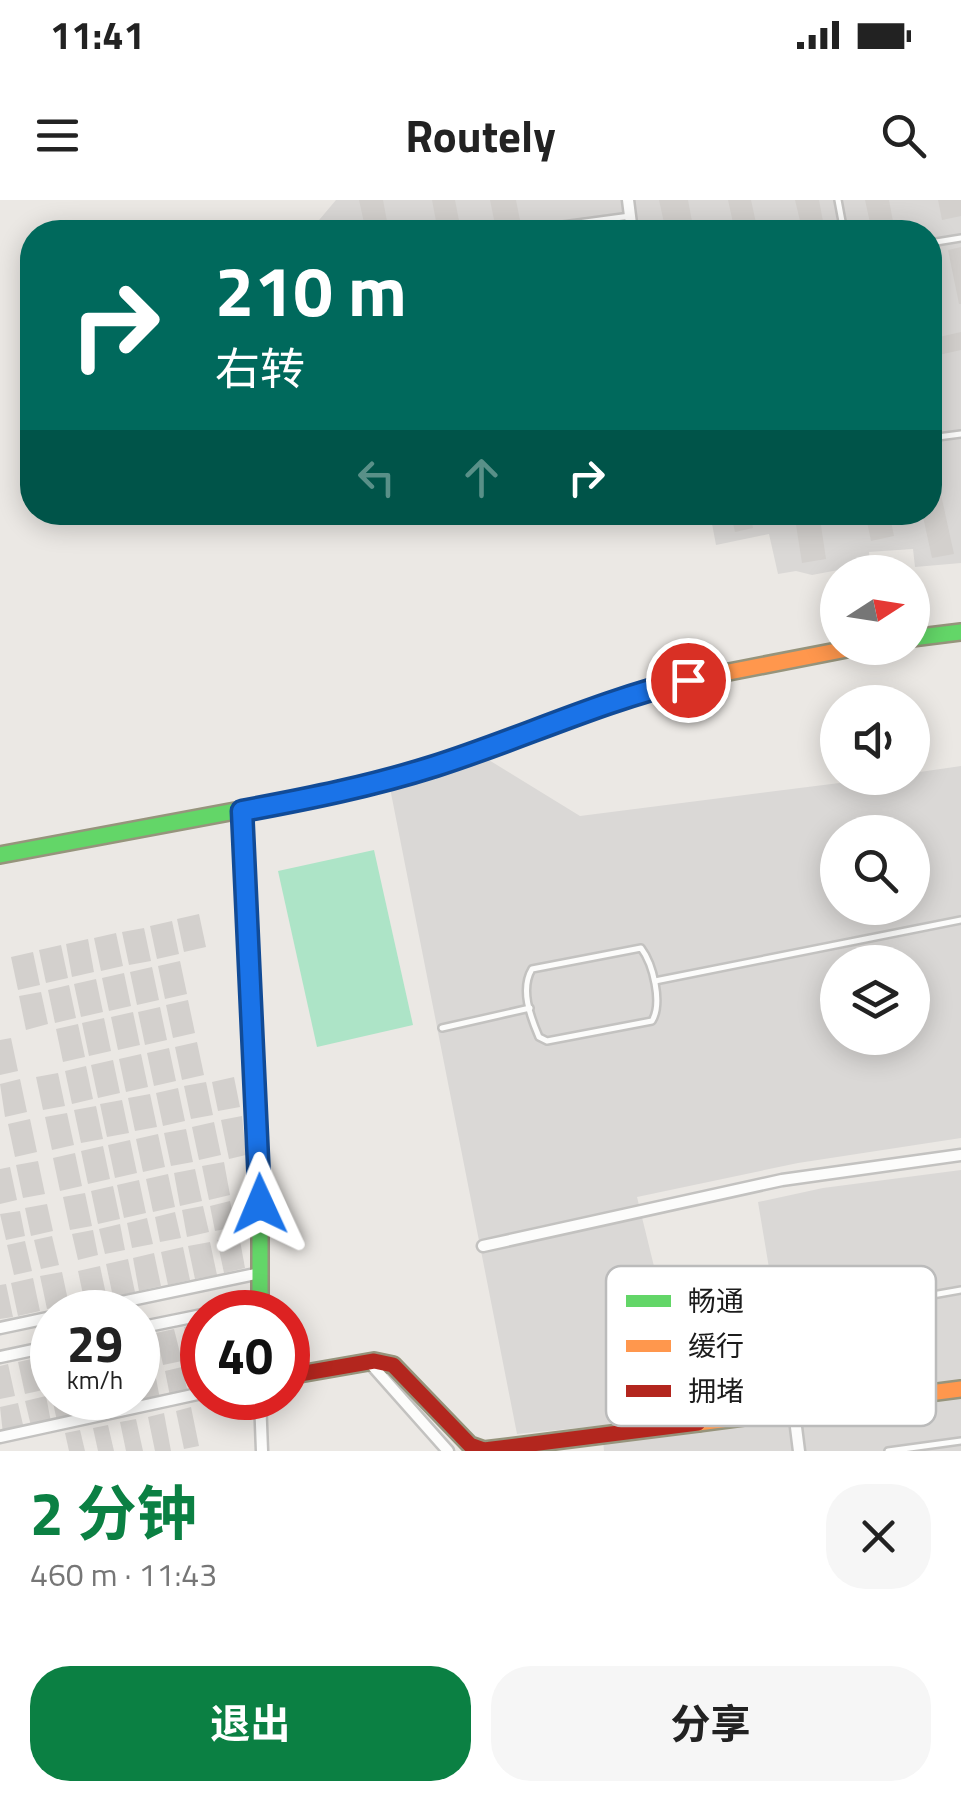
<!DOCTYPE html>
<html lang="zh">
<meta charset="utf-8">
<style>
:root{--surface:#fff;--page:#f6f6f6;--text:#222;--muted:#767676;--accent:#0b8043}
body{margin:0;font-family:"Titillium Web","Noto Sans SC",sans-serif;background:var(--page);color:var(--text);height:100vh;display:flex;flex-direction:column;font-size:38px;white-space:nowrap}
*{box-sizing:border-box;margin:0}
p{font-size:32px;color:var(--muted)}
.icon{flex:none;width:55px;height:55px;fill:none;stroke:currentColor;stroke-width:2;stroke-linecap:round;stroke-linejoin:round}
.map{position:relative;height:1251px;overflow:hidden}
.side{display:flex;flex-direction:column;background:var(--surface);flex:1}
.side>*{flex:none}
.hud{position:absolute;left:20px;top:20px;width:922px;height:305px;border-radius:40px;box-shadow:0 5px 25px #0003;background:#00695c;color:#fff;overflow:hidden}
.needle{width:65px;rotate:78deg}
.fabs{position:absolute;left:820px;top:355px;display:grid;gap:20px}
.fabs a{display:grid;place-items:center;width:110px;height:110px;border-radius:50%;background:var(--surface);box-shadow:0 5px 25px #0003;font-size:50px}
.speed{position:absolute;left:30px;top:1090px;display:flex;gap:20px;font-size:50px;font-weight:700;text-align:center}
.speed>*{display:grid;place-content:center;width:130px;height:130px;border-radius:50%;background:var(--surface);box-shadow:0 5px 25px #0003;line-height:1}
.speed small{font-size:25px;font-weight:400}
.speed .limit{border:15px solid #d22;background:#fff;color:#111}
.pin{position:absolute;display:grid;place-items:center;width:85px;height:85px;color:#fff;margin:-42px;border:5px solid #fff;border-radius:50%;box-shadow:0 2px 10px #0007}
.me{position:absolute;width:110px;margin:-55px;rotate:359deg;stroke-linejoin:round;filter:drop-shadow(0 0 8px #0008)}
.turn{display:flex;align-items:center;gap:35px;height:210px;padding:0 30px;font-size:45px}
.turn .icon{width:130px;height:130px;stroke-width:2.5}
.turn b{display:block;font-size:70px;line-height:85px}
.lanes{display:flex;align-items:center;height:95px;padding:0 30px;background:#0003;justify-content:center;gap:50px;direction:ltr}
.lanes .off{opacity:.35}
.round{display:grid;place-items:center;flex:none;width:105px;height:105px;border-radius:40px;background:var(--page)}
.headline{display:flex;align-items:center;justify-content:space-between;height:170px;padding:0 30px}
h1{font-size:60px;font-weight:700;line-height:75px;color:var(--accent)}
.button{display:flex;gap:20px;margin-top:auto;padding:20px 30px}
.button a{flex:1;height:115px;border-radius:40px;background:var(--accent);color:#fff;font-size:40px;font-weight:700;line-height:115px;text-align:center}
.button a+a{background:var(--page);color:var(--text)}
.status{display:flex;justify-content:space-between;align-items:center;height:70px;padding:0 50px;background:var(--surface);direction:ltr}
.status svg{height:28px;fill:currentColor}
header{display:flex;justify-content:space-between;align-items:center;height:130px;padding:0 30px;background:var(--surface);font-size:45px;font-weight:700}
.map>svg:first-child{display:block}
</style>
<div class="status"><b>11:41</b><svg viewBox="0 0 49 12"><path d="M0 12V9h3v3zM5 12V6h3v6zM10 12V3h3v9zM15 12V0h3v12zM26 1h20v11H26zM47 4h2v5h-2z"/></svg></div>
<header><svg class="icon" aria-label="menu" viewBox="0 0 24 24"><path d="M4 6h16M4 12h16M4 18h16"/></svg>Routely<svg class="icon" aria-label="search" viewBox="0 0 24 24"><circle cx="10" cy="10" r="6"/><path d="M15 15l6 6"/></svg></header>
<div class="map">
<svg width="961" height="1251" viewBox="0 0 961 1251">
<rect width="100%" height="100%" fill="#ebe8e4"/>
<!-- residential -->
<g fill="#dad8d6" fill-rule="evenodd">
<path d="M336,0H961V363L915,367L913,349L869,352L870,364L812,375L796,371L778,374L769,334L716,345L710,313L930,312V32H309Z"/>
<path d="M484,557L580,616L879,578H912L913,573L961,566V938L798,963L637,997L662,1099L770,1074L758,1002L823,988L961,970V1183L792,1207L517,1234L390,588L446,573ZM838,632H912V708H838ZM838,762H912V838H838Z"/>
<path d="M961,1193V1251H604L603,1241Z"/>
</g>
<!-- pitch -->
<path fill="#ade4c7" d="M374,650L413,825L317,847L278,671Z"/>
<!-- building -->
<g fill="#d3d0cd">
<path d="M359,0H383L389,32H366Z"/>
<path d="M432,0H455L461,31L438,32Z"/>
<path d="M490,0H516L520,20L495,25Z"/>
<path d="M659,0H688L694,32H666Z"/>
<path d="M728,0H751L758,32H735Z"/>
<path d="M795,0H819L825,32H802L801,29L807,28L806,24L801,25Z"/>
<path d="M865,0H889L895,32H872Z"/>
<path d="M938,0H961V16L942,20Z"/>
<path d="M961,47V104H959L948,50Z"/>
<path d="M961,132V150L930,157V139Z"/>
<path d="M930,244L954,354L932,358L922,312H930Z"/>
<path d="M722,312H750L753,328L735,332L733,323L725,324Z"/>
<path d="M794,312H819L826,359L802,363Z"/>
<path d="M865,312H889L894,336L871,341Z"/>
<path d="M199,714L206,747L184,752L177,719Z"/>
<path d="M172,721L179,754L157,759L150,726Z"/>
<path d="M144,728L151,761L129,765L122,732Z"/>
<path d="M116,733L123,766L101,771L94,738Z"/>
<path d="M88,739L94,772L72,777L66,744Z"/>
<path d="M61,745L68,778L46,783L39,750Z"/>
<path d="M33,752L40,785L18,790L11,757Z"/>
<path d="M180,761L187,794L165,799L158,766Z"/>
<path d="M152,767L159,800L137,805L130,772Z"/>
<path d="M124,773L131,806L109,811L102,778Z"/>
<path d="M96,779L103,812L81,817L74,784Z"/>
<path d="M69,785L76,818L55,823L48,790Z"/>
<path d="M41,792L48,824L26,830L19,796Z"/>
<path d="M188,800L195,833L173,838L166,805Z"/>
<path d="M160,807L167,840L145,845L138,812Z"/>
<path d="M133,812L140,845L118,850L111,817Z"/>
<path d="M104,818L111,851L89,856L82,823Z"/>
<path d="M78,824L85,857L63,862L56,829Z"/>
<path d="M11,838L18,871L0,875V840Z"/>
<path d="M197,842L204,875L182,880L175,847Z"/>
<path d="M169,848L176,881L154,886L147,853Z"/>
<path d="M141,854L148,887L126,892L119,859Z"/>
<path d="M113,860L120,893L98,898L91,865Z"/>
<path d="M86,866L93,899L72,904L65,871Z"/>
<path d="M58,873L65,906L43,910L36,877Z"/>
<path d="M234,877L240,907L218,911L212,882Z"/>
<path d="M20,879L27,912L5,917L0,884Z"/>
<path d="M206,882L213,915L191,919L184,886Z"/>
<path d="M178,888L185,921L163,926L156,893Z"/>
<path d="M150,894L157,927L135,931L128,898Z"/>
<path d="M122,900L129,933L107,937L100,904Z"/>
<path d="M96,906L103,939L81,943L74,910Z"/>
<path d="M67,913L74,945L52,950L45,917Z"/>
<path d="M242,916L246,955L229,959L221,920Z"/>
<path d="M30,919L37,952L15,957L8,924Z"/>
<path d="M214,922L221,955L199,960L192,927Z"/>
<path d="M186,929L193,962L171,966L164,933Z"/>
<path d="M158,934L165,967L143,972L136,939Z"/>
<path d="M130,940L137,973L115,978L108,945Z"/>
<path d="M103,946L110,979L88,984L81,951Z"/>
<path d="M75,953L82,986L60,991L53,958Z"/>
<path d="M38,961L45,994L23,998L16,965Z"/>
<path d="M224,962L230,995L209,1000L202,966Z"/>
<path d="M10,967L17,1000L0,1004V969Z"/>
<path d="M195,969L202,1001L180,1006L174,973Z"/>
<path d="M168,974L175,1007L153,1012L146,979Z"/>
<path d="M139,980L146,1013L124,1018L117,985Z"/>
<path d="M113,986L120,1019L98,1024L91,991Z"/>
<path d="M85,993L92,1026L70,1030L63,997Z"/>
<path d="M230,1001L236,1027L215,1031L210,1006Z"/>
<path d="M47,1004L53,1031L31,1036L25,1008Z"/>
<path d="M203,1006L209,1032L187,1037L182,1010Z"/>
<path d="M20,1011L25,1036L6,1040L0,1014Z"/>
<path d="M175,1012L181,1038L160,1042L155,1017Z"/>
<path d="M147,1018L153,1044L132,1048L127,1023Z"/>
<path d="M120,1024L125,1050L105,1054L99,1029Z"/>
<path d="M93,1030L98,1055L78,1060L72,1034Z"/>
<path d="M239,1035L245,1068L224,1073L217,1040Z"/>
<path d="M52,1036L59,1065L41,1069L34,1040Z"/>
<path d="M25,1041L32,1071L14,1075L7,1045Z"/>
<path d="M210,1042L217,1075L195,1079L188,1046Z"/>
<path d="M183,1047L190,1080L168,1085L161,1052Z"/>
<path d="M154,1053L161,1086L139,1091L133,1058Z"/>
<path d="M128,1059L135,1092L113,1097L106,1064Z"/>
<path d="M100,1066L107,1099L85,1104L78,1071Z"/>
<path d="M62,1072L69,1105L47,1109L40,1076Z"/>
<path d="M33,1078L40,1111L18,1116L11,1083Z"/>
<path d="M6,1084L13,1117L0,1119V1085Z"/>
<path d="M202,1123V1157L191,1159L184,1127Z"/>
<path d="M174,1129L182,1161L163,1165L156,1133Z"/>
<path d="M146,1135L153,1167L138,1170V1137Z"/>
<path d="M36,1158L43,1190L25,1194L18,1162Z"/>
<path d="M8,1164L15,1196L0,1199V1166Z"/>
<path d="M182,1167L188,1193L170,1196L165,1171Z"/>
<path d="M155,1173L160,1199L143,1202L138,1177Z"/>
<path d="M46,1196L51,1222L31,1226L25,1201Z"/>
<path d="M52,1198H75L79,1216L57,1221Z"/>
<path d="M79,1198H102L105,1211L83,1216Z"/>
<path d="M18,1203L24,1229L3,1234L0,1207Z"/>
<path d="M191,1207L199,1246L184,1249L176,1211Z"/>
<path d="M164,1213L171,1251H155L148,1217Z"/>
<path d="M136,1219L143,1251H126L120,1222Z"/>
<path d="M108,1225L114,1251H98L93,1228Z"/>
<path d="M80,1230L85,1251H69L65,1233Z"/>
</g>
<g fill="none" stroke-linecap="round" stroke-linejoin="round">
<!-- lane casing -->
<g stroke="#c3c2c0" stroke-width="10">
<g id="lane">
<path d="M838,0L844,32"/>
<path d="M511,32L630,16"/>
<path d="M930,43L961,38"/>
<path d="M930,238L961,234"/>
<path d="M641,748C653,764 663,803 652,821L547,841L539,837C530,816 520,789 532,769Z"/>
<path d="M655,781L961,720"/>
<path d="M442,828L530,808"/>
<path d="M784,1112L893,1102L961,1090"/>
<path d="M888,1251L961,1241"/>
</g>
</g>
<!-- street casing -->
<g stroke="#c3c2c0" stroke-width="15">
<g id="street">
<path d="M628,0L632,32"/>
<path d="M483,1046L782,980L961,955"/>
<path d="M74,1112L260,1073"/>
<path d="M213,1112L260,1103"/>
<path d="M0,1128L52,1117"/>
<path d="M138,1128L202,1115"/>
<path d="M0,1157L52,1146"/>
<path d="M369,1162L448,1251"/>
<path d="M260,1198L262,1251"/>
<path d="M794,1211L799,1251"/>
<path d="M0,1237L202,1193"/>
</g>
</g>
<!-- fast casing -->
<g stroke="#96947c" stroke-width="20">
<g id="fast">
<path d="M912,438L961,432"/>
<path d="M242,611L260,970V1112"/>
<path d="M0,655L353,589L437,565L626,496"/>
</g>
</g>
<!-- slow casing -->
<g stroke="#96947c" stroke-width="20">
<g id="slow">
<path d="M626,496L688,480L852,448"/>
<path d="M698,1223L961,1189"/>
</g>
</g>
<!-- jam casing -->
<g stroke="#96947c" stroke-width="20">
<path id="jam" d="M288,1176L374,1161L393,1165L470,1245L484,1250L698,1223"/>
</g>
<!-- lane -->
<use href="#lane" stroke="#fcfcfb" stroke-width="5"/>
<!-- street -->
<use href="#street" stroke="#fcfcfb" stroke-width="10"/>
<!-- fast -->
<use href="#fast" stroke="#63d668" stroke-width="15"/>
<!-- slow -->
<use href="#slow" stroke="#ff974d" stroke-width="15"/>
<!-- jam -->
<use href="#jam" stroke="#b3261e" stroke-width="15"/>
</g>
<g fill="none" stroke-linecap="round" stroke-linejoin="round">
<!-- route casing -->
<g stroke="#114b97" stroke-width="25">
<path id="route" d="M260,1004L242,611C307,599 372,586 435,566C520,539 600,501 688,480"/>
</g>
<!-- route -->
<use href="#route" stroke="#1a73e8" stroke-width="18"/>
</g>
<!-- legend -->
<rect x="606" y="1066" width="330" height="160" rx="15" fill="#fff" stroke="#bbb" stroke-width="2.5"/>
<rect x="626" y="1095" width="45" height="12" fill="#63d668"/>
<rect x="626" y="1140" width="45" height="12" fill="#ff974d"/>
<rect x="626" y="1185" width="45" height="12" fill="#b3261e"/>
<g font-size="28" fill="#1c1c1c">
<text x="688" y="1111">畅通</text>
<text x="688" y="1156">缓行</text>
<text x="688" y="1201">拥堵</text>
</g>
</svg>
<div class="fabs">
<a><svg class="needle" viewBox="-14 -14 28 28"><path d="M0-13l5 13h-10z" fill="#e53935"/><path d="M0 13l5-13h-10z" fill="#767676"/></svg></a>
<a><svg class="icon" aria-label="sound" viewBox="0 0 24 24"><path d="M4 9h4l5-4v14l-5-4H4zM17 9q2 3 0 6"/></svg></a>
<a><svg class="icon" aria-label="search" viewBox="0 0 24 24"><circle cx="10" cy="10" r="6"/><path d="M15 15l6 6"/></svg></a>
<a><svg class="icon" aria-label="layers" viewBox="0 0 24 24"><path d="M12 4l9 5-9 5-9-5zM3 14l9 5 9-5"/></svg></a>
</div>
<div class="speed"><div>29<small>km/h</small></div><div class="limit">40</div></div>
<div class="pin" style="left:688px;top:480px;background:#d93025"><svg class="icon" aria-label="arrive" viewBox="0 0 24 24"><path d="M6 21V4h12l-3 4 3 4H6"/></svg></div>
<svg class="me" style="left:260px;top:1004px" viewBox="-20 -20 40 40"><path d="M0-17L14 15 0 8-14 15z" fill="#1a73e8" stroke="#fff" stroke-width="4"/></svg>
<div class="hud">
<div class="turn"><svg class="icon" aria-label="right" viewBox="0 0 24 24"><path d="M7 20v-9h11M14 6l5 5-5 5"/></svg><div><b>210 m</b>右转</div></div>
<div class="lanes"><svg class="icon off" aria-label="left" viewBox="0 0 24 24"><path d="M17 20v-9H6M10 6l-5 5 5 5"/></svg><svg class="icon off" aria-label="ahead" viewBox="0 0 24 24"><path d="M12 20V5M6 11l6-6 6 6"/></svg><svg class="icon" aria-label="right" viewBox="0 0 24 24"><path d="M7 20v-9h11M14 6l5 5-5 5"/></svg></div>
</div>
</div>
<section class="side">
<div class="headline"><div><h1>2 分钟</h1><p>460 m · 11:43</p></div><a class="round"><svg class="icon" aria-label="close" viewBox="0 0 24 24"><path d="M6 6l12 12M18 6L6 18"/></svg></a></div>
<div class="button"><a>退出</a><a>分享</a></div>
</section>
